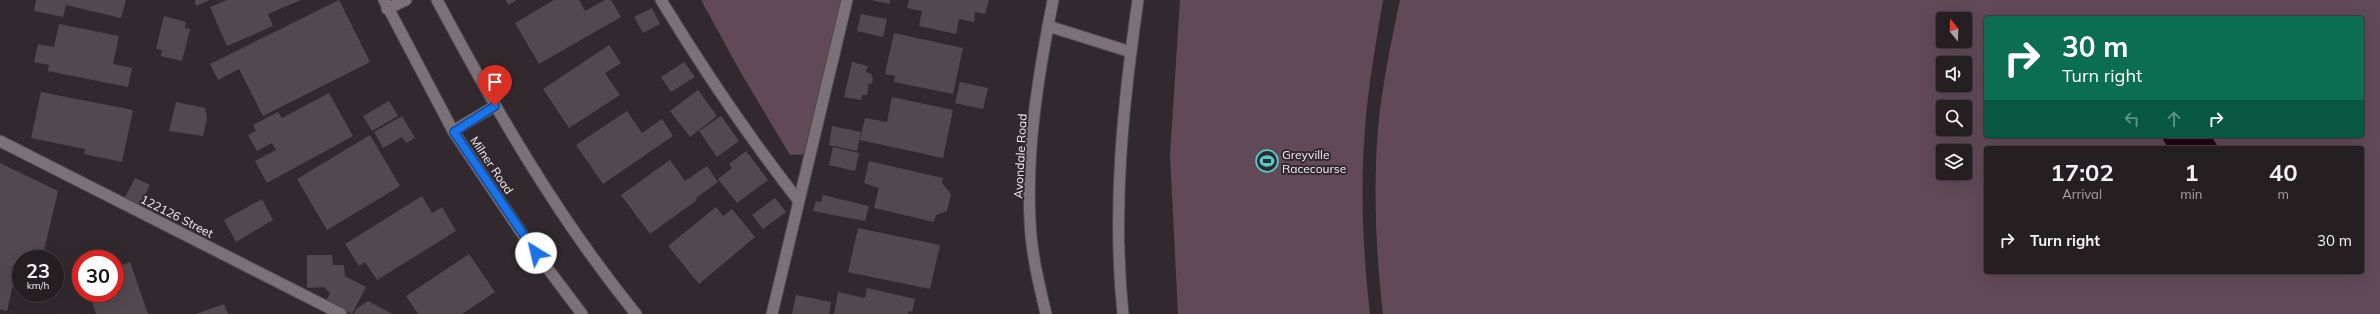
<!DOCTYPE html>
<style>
:root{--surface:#261f22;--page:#322c2f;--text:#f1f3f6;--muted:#a4a2a5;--line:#423d40}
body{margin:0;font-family:Mulish,sans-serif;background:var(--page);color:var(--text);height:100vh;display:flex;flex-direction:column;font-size:15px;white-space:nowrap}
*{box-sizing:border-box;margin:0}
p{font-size:13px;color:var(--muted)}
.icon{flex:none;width:22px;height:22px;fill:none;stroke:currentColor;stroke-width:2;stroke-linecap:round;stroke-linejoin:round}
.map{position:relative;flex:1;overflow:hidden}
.drawer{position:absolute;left:1984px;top:146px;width:380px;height:128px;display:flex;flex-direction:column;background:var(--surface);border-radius:4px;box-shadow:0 4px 16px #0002,0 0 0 1px var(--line)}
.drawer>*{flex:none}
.banner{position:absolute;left:1984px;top:16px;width:380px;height:122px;border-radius:4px;box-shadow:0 4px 16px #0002,0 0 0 1px var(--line);background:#0b6e4f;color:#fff;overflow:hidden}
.needle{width:26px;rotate:341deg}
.tools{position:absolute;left:1936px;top:12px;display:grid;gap:8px}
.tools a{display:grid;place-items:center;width:36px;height:36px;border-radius:4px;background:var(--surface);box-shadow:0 4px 16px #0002,0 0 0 1px var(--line);font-size:20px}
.speed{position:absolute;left:12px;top:250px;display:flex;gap:8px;font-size:20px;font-weight:700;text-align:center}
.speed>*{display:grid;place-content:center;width:52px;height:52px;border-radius:50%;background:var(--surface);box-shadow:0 4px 16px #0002,0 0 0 1px var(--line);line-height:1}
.speed small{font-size:10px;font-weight:400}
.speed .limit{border:6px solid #d22;background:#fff;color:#111}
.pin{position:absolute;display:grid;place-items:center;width:34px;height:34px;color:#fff;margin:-41px -17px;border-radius:50% 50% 50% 0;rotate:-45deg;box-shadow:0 0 4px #0007}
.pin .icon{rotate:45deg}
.me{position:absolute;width:44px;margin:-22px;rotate:324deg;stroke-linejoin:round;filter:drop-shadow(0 0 3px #0008)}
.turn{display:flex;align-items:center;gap:14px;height:84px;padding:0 12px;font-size:18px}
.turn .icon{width:52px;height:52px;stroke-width:2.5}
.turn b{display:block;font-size:28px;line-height:34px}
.lanes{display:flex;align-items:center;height:38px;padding:0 12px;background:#0003;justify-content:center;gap:20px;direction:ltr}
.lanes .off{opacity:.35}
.eta{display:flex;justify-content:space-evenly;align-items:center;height:68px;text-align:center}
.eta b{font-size:24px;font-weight:700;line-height:28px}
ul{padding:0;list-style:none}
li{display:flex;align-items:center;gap:12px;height:52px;padding:0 12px}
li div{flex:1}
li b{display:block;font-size:15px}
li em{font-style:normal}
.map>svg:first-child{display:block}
</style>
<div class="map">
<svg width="2380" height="314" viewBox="0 0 2380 314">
<rect width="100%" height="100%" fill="#32292e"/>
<!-- green -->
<g fill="#624958" fill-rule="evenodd">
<path d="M701,0H850L812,154L790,155L741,73Z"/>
<path d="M1180,0H1383C1376,43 1368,86 1365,129C1360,190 1363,253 1370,314H1178L1170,155Z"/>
<path d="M1400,0H2380V314H1383C1376,256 1373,187 1378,129C1382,85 1391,43 1400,0ZM1986,18H2362V136H1986ZM1943,19H1965V41H1943ZM1943,63H1965V85H1943ZM1943,107H1965V129H1943ZM1986,148H2362V272H1986ZM1943,151H1965V173H1943Z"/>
</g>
<!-- water -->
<path fill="#220518" d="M2161,136H2211L2219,148H2168Z"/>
<!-- building -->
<g fill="#52494e">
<path d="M36,0H126L121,18L66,5L63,17L34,11Z"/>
<path d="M195,0H210L196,6Z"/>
<path d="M227,0H301L268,14L273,26L227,46L210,7Z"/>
<path d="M339,0L370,62L263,116L239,69L218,80L210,64Z"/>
<path d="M506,0H517L508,5Z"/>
<path d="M554,0H579L585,11L605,0H611L621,17L539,64L515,23Z"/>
<path d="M871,0H890L889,4Z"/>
<path d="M909,0H989L985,14L975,12L974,22L959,19L956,34L919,26L922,11L907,8Z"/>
<path d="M652,8L660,24L643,33L634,17Z"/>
<path d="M861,14L887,19L883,37L857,31Z"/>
<path d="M164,16L186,22L185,28L190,29L182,61L161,56L162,50L156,49Z"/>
<path d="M59,24L119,36L113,64L132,68L128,87L48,71L49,65L34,62L38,44L54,47Z"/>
<path d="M894,33L963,48L953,94L894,82L895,76L885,74Z"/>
<path d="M609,45L621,63L605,73L620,95L569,128L543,89Z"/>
<path d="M684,62L695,77L671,92L661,77Z"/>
<path d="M852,62L868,66L866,72L872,74L871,77H873L872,84L869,83L867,95H862L861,100L844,97Z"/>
<path d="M960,82L988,88L983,109L955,103Z"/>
<path d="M698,90L717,116L690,137L670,111Z"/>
<path d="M41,92L133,110L122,162L84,154L85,149L31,138Z"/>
<path d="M329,93L353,136L267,183L255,161L276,150L272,143L257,151L248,135L256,131L253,125L278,112L282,118Z"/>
<path d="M892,97L953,110L943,158L860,140L865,118L887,122Z"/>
<path d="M389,101L398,116L372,131L363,116Z"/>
<path d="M176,102L205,108L207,118L203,136L169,131Z"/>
<path d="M627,111L642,133L662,119L673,136L603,184L576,145Z"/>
<path d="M402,116L415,138L406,143L402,137L383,148L374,132Z"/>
<path d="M721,116L739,141L717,157L699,131Z"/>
<path d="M832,126L861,132L857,151L829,145Z"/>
<path d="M370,135L400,186L327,230L297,179Z"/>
<path d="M833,147L859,153L855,171L829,165Z"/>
<path d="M746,151L768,180L737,203L718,179L732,168L729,164Z"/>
<path d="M670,160L685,181L707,166L718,182L696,198L697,200L650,234L621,195Z"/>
<path d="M869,161L943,178L942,183L951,194L947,211L936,215L934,222L874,208L879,188L864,183Z"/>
<path d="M0,163L58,191L42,259H21V263L18,262L7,311L0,309Z"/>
<path d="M135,178L150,185L139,206L124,199Z"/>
<path d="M823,195L869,206L865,221L813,211L816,201L821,202Z"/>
<path d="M422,196L432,213L442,207L456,231L377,280L365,262L359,266L345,244Z"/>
<path d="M775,198L786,212L763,229L752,215Z"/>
<path d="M262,199L273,220L236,242L224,220Z"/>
<path d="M716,207L723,216L732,209L755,237L699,284L668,246Z"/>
<path d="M858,228L940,245L930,289L848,272Z"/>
<path d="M469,254L495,292L462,314H418L406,296Z"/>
<path d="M307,255H332L333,265H344L345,276L366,287L352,314L326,301L330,293L324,287L307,288Z"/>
<path d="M130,262L148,314H96L89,293H115V268Z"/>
<path d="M867,288L915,299L912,312L909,311L908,314H834L838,292L865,298Z"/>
<path d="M796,295L831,302L829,314H792Z"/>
<path d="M368,301L393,314H354L356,309Z"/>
<path d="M224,304L228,314H196Z"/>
</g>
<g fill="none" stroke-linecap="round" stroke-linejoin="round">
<!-- service casing -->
<g stroke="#4e474c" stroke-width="13">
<g id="service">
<path d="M661,0C703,69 748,136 798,200"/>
<path d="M772,314L847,0"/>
</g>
</g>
<!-- minor casing -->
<g stroke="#4e474c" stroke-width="13">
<g id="minor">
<path d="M384,0L453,131L527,241L582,314"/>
<path d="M437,0C495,109 558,218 636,314"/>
<path d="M387,9L406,0"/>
<path d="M1048,26L1131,52"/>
<path d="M453,131L495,106"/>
<path d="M0,141L341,314"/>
<path d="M1046,314C1039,284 1031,252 1030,221C1026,147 1039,72 1053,0"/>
<path d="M1123,314C1112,209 1123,104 1138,0"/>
</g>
</g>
<!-- service -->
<use href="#service" stroke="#7b7176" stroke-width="11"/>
<!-- minor -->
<use href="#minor" stroke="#7b7176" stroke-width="11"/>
</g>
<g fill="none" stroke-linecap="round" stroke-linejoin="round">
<!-- route casing -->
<g stroke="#114b97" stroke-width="10">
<path id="route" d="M495,106L454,132L536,253"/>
</g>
<!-- route -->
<use href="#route" stroke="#1a73e8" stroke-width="7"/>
</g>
<!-- icons -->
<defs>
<g id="stadium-ring" transform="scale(1.15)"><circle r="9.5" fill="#32292e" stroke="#52cdce" stroke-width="1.5"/><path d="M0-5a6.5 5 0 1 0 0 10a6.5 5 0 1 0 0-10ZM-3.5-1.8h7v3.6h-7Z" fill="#52cdce"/></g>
</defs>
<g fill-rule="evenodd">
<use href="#stadium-ring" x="1267" y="161"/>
</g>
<g text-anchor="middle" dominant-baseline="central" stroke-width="4" stroke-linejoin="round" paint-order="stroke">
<!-- poi labels -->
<g font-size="12" fill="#f4eef2" stroke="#32292e" text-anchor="start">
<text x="1282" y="154">Greyville<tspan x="1282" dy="14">Racecourse</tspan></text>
</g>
<!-- street labels -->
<g font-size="12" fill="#f4eef2" stroke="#32292e">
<text transform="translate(1020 156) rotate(-87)">Avondale Road</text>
<text transform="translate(492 165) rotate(56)">Milner Road</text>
<text transform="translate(177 216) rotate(27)">122126 Street</text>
</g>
</g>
</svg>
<div class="tools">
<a><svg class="needle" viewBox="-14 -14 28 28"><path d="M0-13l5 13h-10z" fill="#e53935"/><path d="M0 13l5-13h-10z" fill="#a4a2a5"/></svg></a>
<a><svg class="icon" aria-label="sound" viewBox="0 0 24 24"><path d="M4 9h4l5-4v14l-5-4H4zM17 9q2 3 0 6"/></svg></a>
<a><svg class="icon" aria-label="search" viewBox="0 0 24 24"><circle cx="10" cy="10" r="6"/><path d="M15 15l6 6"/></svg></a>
<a><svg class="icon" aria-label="layers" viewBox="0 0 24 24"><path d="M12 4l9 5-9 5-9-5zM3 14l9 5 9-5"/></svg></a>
</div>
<div class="speed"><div>23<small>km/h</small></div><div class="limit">30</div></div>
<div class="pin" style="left:495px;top:106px;background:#d93025"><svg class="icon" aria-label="arrive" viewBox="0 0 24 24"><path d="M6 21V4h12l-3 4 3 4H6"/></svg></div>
<svg class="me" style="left:536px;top:253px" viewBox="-20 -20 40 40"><circle r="19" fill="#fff"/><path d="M0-13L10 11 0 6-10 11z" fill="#1a73e8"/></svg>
<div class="banner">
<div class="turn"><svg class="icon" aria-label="right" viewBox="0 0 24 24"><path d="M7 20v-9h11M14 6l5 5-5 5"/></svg><div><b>30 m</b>Turn right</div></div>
<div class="lanes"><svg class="icon off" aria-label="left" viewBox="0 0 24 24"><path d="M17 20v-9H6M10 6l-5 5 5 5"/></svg><svg class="icon off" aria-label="ahead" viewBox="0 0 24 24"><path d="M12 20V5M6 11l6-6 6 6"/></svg><svg class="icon" aria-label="right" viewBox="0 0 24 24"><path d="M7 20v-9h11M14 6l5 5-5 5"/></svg></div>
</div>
<section class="drawer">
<div class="eta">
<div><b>17:02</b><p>Arrival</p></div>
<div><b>1</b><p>min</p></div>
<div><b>40</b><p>m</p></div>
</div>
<ul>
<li><svg class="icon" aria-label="right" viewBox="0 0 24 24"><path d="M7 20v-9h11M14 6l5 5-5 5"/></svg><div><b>Turn right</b></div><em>30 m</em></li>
</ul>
</section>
</div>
